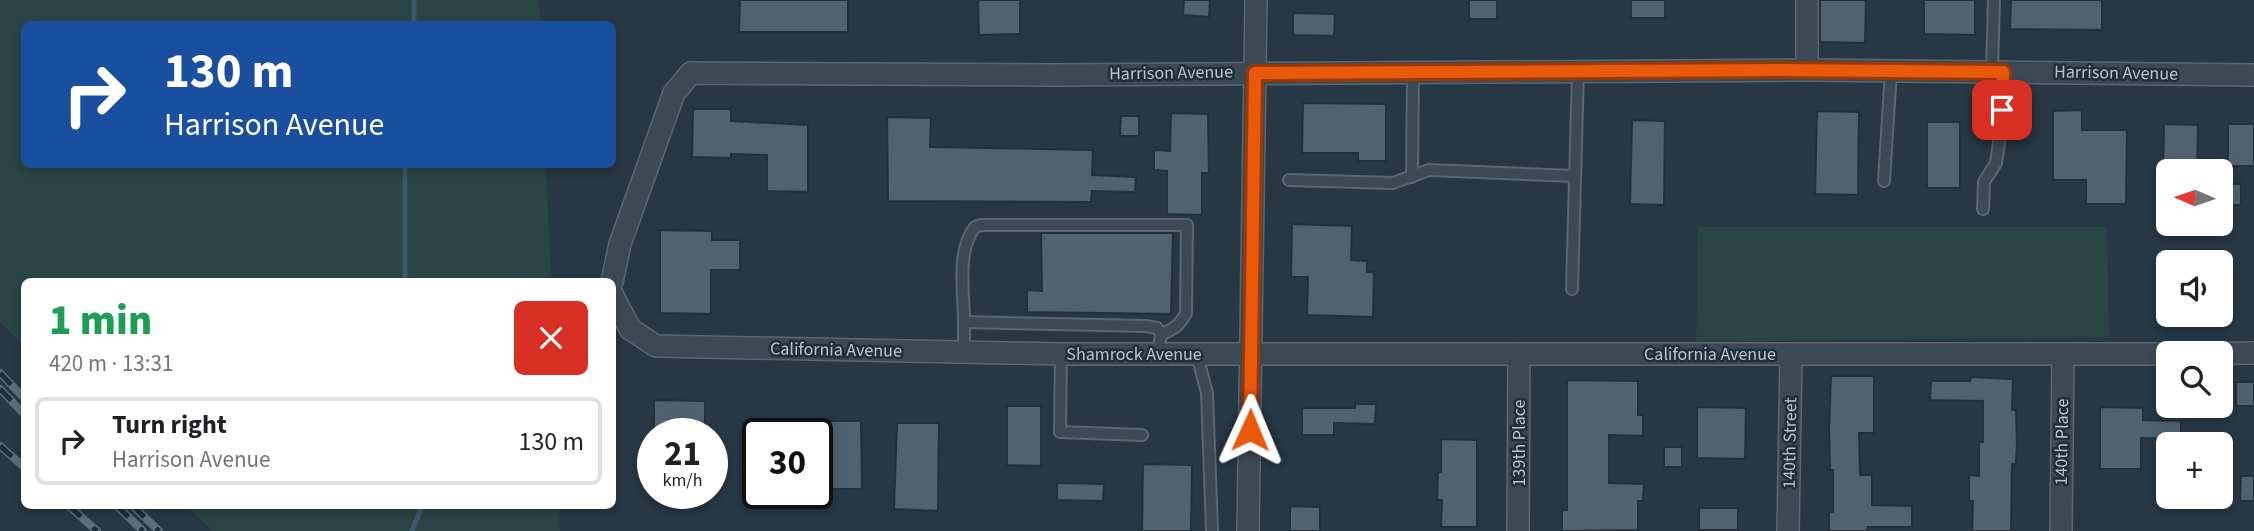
<!DOCTYPE html>
<meta charset="utf-8">
<style>
:root{--surface:#fff;--page:#f2f2f2;--text:#202124;--muted:#757577;--line:#e0e0e0}
body{margin:0;font-family:"Source Sans 3",sans-serif;background:var(--page);color:var(--text);height:100vh;display:flex;flex-direction:column;font-size:26px;white-space:nowrap}
*{box-sizing:border-box;margin:0}
p{font-size:23px;color:var(--muted)}
.icon{flex:none;width:38px;height:38px;fill:none;stroke:currentColor;stroke-width:2;stroke-linecap:round;stroke-linejoin:round}
.map{position:relative;flex:1;overflow:hidden}
.panel{position:absolute;left:21px;top:278px;width:595px;height:231px;display:flex;flex-direction:column;background:var(--surface);border-radius:10px;box-shadow:0 4px 10px #0003}
.panel>*{flex:none}
.hud{position:absolute;left:21px;top:21px;width:595px;height:147px;border-radius:10px;box-shadow:0 4px 10px #0003;background:#1a4fa0;color:#fff;overflow:hidden}
.needle{width:46px;rotate:272deg}
.tools{position:absolute;left:2156px;top:159px;display:grid;gap:14px}
.tools a{display:grid;place-items:center;width:77px;height:77px;border-radius:10px;background:var(--surface);box-shadow:0 4px 10px #0003;font-size:35px}
.speed{position:absolute;left:637px;top:418px;display:flex;gap:14px;font-size:35px;font-weight:700;text-align:center}
.speed>*{display:grid;place-content:center;width:91px;height:91px;border-radius:50%;background:var(--surface);box-shadow:0 4px 10px #0003;line-height:1}
.speed small{font-size:18px;font-weight:400}
.speed .limit{border:4px solid #111;border-radius:10px;background:#fff;color:#111}
.pin{position:absolute;display:grid;place-items:center;width:60px;height:60px;color:#fff;margin:-30px;border-radius:14px;box-shadow:0 4px 10px #0006}
.me{position:absolute;width:77px;margin:-38px;rotate:1deg;stroke-linejoin:round;filter:drop-shadow(0 0 5px #0008)}
.turn{display:flex;align-items:center;gap:24px;height:147px;padding:0 28px;font-size:32px}
.turn .icon{width:91px;height:91px;stroke-width:2.5}
.turn b{display:block;font-size:49px;line-height:60px}
.round{display:grid;place-items:center;flex:none;width:74px;height:74px;border-radius:10px;background:var(--page)}
.head{display:flex;align-items:center;justify-content:space-between;height:119px;padding:0 28px}
h1{font-size:42px;font-weight:800;line-height:52px;color:#1e9e55}
ul{padding:0;list-style:none}
li{display:flex;align-items:center;gap:21px;height:88px;margin:0 14px 10px;padding:0 14px;border:4px solid var(--line);border-radius:10px}
li div{flex:1}
li b{display:block;font-size:26px}
li em{font-style:normal}
.map>svg:first-child{display:block}
</style>
<div class="map">
<svg width="2254" height="531" viewBox="0 0 2254 531">
<rect width="100%" height="100%" fill="#273744"/>
<!-- green -->
<g fill="#294545">
<path d="M0,0H539L540,24H24V164L546,165L551,282H24V346L0,322Z"/>
<path d="M1698,227H2107L2109,337L1696,342Z"/>
<path d="M187,506H559L560,531H212Z"/>
</g>
<g fill="none" stroke-linecap="round" stroke-linejoin="round">
<!-- stream -->
<g stroke="#3d576d" stroke-width="5">
<path d="M414,24V0"/>
<path d="M405,282V164"/>
<path d="M412,531L422,506"/>
</g>
</g>
<!-- building -->
<g fill="#50616f" stroke="#22303b" stroke-width="2">
<path d="M740,0H848V32H739Z"/>
<path d="M978,0H1020V34L979,35Z"/>
<path d="M1184,0H1210L1209,17L1183,15Z"/>
<rect x="1469" y="0" width="28" height="19"/>
<rect x="1631" y="0" width="34" height="18"/>
<path d="M1820,0H1866L1865,43L1820,42Z"/>
<path d="M1924,0H1975V35L1924,34Z"/>
<path d="M2011,0H2102V30L2010,29Z"/>
<path d="M1293,13L1335,14L1334,36L1293,35Z"/>
<path d="M1303,103L1386,104V161H1358V153H1302Z"/>
<path d="M693,109H731V121L808,125V192L767,191V155L731,154V158L692,157Z"/>
<path d="M2082,110V130H2127L2126,204H2086V180H2053V111Z"/>
<path d="M1817,111L1859,112L1858,195L1815,194Z"/>
<path d="M1171,113L1208,114L1209,173H1202V215L1167,214V171L1154,170V150L1170,151Z"/>
<path d="M1121,116H1139V136H1120Z"/>
<path d="M887,117L931,118L930,147L1093,150L1092,175L1136,177L1135,192L1092,191L1091,202L888,201Z"/>
<path d="M1632,120L1665,121L1664,205L1630,204Z"/>
<rect x="1927" y="122" width="33" height="66"/>
<path d="M2164,124L2198,125L2197,172H2163Z"/>
<rect x="2228" y="124" width="26" height="42"/>
<rect x="2227" y="184" width="14" height="21"/>
<path d="M1292,224L1352,226L1351,260L1367,261V272H1374L1373,317L1307,315L1308,277H1291Z"/>
<path d="M660,230L712,231V240H740V270H711V314L660,313Z"/>
<path d="M1041,233H1173L1171,314L1027,312V290L1042,291Z"/>
<path d="M1831,376H1874V433H1859L1860,475H1872V505L1912,506V527H1868L1867,531H1829V512H1833V470H1830L1829,428Z"/>
<path d="M1971,377L2013,379L2012,410H2016L2017,443L2016,464H2012L2011,531H1972L1973,501H1969V475L1979,476V442H1983V401L1930,400L1931,381H1970Z"/>
<path d="M1567,380L1638,381V415H1643V436L1609,435V483L1644,484L1643,501H1638V530L1562,531V510H1567Z"/>
<rect x="2236" y="382" width="18" height="24"/>
<path d="M654,400L705,401V434H654Z"/>
<path d="M1355,404H1376L1375,424L1334,423V435H1302V408H1355Z"/>
<path d="M1007,406H1041V466L1007,465Z"/>
<path d="M1697,407L1746,408L1745,459L1697,458Z"/>
<path d="M2100,407L2143,408V420L2181,421V439L2141,438V469H2100Z"/>
<path d="M817,421H861L862,489H817Z"/>
<path d="M897,423H939L938,511L894,509Z"/>
<path d="M1441,439L1477,440V527H1441L1442,500H1437L1438,472H1441Z"/>
<rect x="1664" y="447" width="18" height="20"/>
<path d="M1143,464L1192,465L1191,531H1142Z"/>
<path d="M2241,476H2254V501H2240Z"/>
<path d="M1057,483L1104,484L1103,501L1057,500Z"/>
<path d="M1290,506L1320,507V531H1290Z"/>
<rect x="1699" y="508" width="39" height="22"/>
</g>
<g fill="none" stroke-linecap="round" stroke-linejoin="round">
<!-- service casing -->
<g stroke="#5a6671" stroke-width="14">
<g id="service">
<path d="M1992,72L1994,0"/>
<path d="M1412,177L1413,72"/>
<path d="M1289,180L1393,183L1429,170L1575,176"/>
<path d="M1884,181L1891,71"/>
<path d="M1983,209L1984,182L1996,163L2001,128L2003,72"/>
<path d="M1572,289L1578,71"/>
<path d="M964,322C964,293 956,251 975,227L981,225H1187L1186,313C1180,325 1173,330 1161,334"/>
<path d="M964,353V322L1146,326L1157,328L1161,334L1160,341"/>
<path d="M1061,354L1060,432L1142,435"/>
<path d="M1197,355L1207,393L1212,531"/>
</g>
</g>
<!-- minor casing -->
<g stroke="#5a6671" stroke-width="24">
<g id="minor">
<path d="M1807,70V0"/>
<path d="M612,282L620,244L674,93L691,73L1053,75L1807,70L2254,75"/>
<path d="M612,294L630,329L656,346L1061,354H2168"/>
<path d="M2173,354L2254,353"/>
<path d="M1248,531L1256,0"/>
<path d="M1518,531L1519,354"/>
<path d="M1788,531L1791,354"/>
<path d="M2061,531L2063,354"/>
</g>
</g>
<!-- service -->
<use href="#service" stroke="#3c4954" stroke-width="10"/>
<!-- minor -->
<use href="#minor" stroke="#3c4954" stroke-width="21"/>
<!-- rail casing -->
<g stroke="#5e6d7b" stroke-width="8">
<g id="rail">
<path d="M0,373L24,398"/>
<path d="M0,389L24,414"/>
<path d="M0,446L24,467"/>
<path d="M69,506L97,531"/>
<path d="M117,506L143,531"/>
<path d="M133,506L159,531"/>
</g>
</g>
<!-- rail -->
<use href="#rail" stroke="#202e39" stroke-width="5" stroke-dasharray="16" stroke-linecap="butt"/>
</g>
<g fill="none" stroke-linecap="round" stroke-linejoin="round">
<!-- route casing -->
<g stroke="#983908" stroke-width="18">
<path id="route" d="M1250,430L1255,73L1781,70L2003,72L2002,110"/>
</g>
<!-- route -->
<use href="#route" stroke="#ea580c" stroke-width="12"/>
</g>
<g text-anchor="middle" dominant-baseline="central" stroke-width="5" stroke-linejoin="round" paint-order="stroke">
<!-- street labels -->
<g font-size="18" fill="#b9c3cd" stroke="#202e39">
<text transform="translate(1171 73) rotate(-1)">Harrison Avenue</text>
<text transform="translate(2116 73) rotate(1)">Harrison Avenue</text>
<text transform="translate(836 350) rotate(1)">California Avenue</text>
<text x="1134" y="354">Shamrock Avenue</text>
<text x="1710" y="354">California Avenue</text>
<text transform="translate(2062 442) rotate(-89)">140th Place</text>
<text transform="translate(1519 443) rotate(-90)">139th Place</text>
<text transform="translate(1790 443) rotate(-89)">140th Street</text>
</g>
</g>
</svg>
<div class="tools">
<a><svg class="needle" viewBox="-14 -14 28 28"><path d="M0-13l5 13h-10z" fill="#e53935"/><path d="M0 13l5-13h-10z" fill="#757577"/></svg></a>
<a><svg class="icon" aria-label="sound" viewBox="0 0 24 24"><path d="M4 9h4l5-4v14l-5-4H4zM17 9q2 3 0 6"/></svg></a>
<a><svg class="icon" aria-label="search" viewBox="0 0 24 24"><circle cx="10" cy="10" r="6"/><path d="M15 15l6 6"/></svg></a>
<a>+</a>
</div>
<div class="speed"><div>21<small>km/h</small></div><div class="limit">30</div></div>
<div class="pin" style="left:2002px;top:110px;background:#d93025"><svg class="icon" aria-label="arrive" viewBox="0 0 24 24"><path d="M6 21V4h12l-3 4 3 4H6"/></svg></div>
<svg class="me" style="left:1250px;top:430px" viewBox="-20 -20 40 40"><path d="M0-17L14 15 0 8-14 15z" fill="#ea580c" stroke="#fff" stroke-width="4"/></svg>
<div class="hud">
<div class="turn"><svg class="icon" aria-label="right" viewBox="0 0 24 24"><path d="M7 20v-9h11M14 6l5 5-5 5"/></svg><div><b>130 m</b>Harrison Avenue</div></div>
</div>
<section class="panel">
<div class="head"><div><h1>1 min</h1><p>420 m · 13:31</p></div><a class="round" style="background:#d93025;color:#fff"><svg class="icon" aria-label="close" viewBox="0 0 24 24"><path d="M6 6l12 12M18 6L6 18"/></svg></a></div>
<ul>
<li><svg class="icon" aria-label="right" viewBox="0 0 24 24"><path d="M7 20v-9h11M14 6l5 5-5 5"/></svg><div><b>Turn right</b><p>Harrison Avenue</p></div><em>130 m</em></li>
</ul>
</section>
</div>
